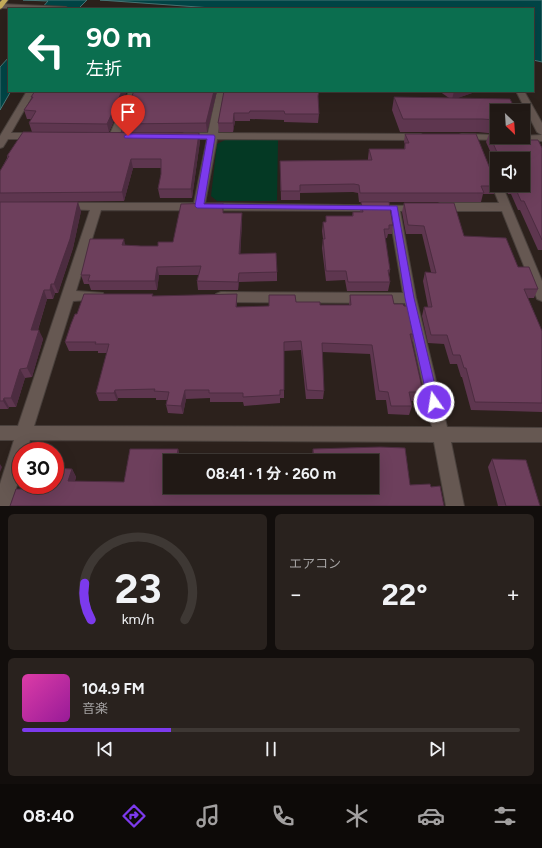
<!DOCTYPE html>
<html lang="ja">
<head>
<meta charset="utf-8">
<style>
	:root { --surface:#211915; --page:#29221e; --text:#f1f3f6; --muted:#a2a0a0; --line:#3e3834; --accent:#7c3aed }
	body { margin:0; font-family:Figtree,"Noto Sans JP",sans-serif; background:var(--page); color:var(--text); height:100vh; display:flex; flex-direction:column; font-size:15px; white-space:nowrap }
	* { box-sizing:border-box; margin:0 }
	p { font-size:13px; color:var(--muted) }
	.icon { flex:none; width:22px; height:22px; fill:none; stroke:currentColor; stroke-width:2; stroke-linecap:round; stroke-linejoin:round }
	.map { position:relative; height:506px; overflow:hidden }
	.drawer { display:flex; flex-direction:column; gap:8px; padding:8px; background:#120e0c; flex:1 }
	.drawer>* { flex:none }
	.hud { position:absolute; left:8px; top:8px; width:526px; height:84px; border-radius:0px; box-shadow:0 4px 16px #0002,0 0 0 1px var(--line); background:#0b6e4f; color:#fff; overflow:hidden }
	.needle { width:26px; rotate:155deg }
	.buttons { position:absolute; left:490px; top:104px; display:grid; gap:8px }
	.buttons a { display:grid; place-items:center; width:40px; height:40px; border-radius:0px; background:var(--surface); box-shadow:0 4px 16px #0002,0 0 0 1px var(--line); font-size:20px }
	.speed { position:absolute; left:12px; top:442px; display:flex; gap:8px; font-size:20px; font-weight:700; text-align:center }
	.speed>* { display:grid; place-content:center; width:52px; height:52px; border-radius:50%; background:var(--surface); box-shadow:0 4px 16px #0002,0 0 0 1px var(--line); line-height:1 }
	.speed .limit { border:6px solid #d22; background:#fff; color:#111 }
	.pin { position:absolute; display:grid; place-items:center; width:34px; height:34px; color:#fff; margin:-41px -17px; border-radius:50% 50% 50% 0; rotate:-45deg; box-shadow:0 0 4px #0007 }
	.pin .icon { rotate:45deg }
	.me { position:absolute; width:44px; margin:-22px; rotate:347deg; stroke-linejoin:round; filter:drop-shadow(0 0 3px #0008) }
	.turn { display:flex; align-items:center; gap:14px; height:84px; padding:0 12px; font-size:18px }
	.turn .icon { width:52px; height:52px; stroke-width:2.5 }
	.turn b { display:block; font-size:28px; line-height:34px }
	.big { font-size:30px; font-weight:700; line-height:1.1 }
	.drawer .tile { flex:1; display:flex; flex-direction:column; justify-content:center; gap:6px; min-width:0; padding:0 14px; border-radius:6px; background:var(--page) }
	.drawer .dial { align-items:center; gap:0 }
	.dial svg { height:104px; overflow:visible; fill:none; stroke:var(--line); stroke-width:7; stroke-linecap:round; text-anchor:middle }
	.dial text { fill:var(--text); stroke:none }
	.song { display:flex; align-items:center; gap:12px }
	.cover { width:48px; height:48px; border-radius:6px; background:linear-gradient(135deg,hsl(320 70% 55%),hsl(300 70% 35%)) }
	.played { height:4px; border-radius:2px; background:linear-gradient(90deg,var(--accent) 30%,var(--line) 30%) }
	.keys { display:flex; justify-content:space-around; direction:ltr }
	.heat { display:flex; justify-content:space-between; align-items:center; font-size:22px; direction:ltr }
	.drawer .tiles { flex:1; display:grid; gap:8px; grid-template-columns:1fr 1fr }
	.tile:last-child { grid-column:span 2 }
	.trip { position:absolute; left:163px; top:454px; width:216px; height:40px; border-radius:0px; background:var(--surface); box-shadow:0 4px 16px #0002,0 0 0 1px var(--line); font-weight:700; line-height:40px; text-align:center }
	.menu { display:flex; height:64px; justify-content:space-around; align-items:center; background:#0d0a08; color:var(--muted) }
	.menu .icon { width:28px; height:28px }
	.menu .selected { color:var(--accent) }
	.menu b { font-size:18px; color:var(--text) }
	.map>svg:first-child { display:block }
	.green { fill:#043924 }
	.water { fill:#004546; stroke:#487676 }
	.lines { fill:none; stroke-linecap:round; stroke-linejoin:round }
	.street-casing { stroke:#49403c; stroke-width:2 }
	.secondary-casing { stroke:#49403c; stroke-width:2 }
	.highway-casing { stroke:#49403c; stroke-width:2 }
	.street { fill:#665852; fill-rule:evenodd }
	.secondary { fill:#665852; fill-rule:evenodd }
	.highway { fill:#c4ab5a; fill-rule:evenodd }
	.wall { fill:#5e364f }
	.shaded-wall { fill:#4c2c40 }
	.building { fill:#6d3f5c; stroke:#4c2c40 }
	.route { fill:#7c3aed; stroke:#51269a }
</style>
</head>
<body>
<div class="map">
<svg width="542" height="506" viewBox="0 0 542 506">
	<rect width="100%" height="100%" fill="#2c211c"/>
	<!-- green -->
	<polygon class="green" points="225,140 278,140 277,201 217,201 211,196 217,144"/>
	<!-- water -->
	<g class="water">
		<polygon points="23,0 87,0 78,9 41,9 48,1"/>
		<polygon points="100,0 542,0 542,62 533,60 533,9 226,9"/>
		<polygon points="9,57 9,91 11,91 0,110 0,67"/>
	</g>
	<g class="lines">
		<!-- street casing -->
		<g class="street-casing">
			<g id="street">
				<polygon points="27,91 35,91 11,133 35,133 40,136 35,139 8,139 3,147 0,148 0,136"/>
				<polygon points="129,91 137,91 119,136 117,138 111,138 109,136"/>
				<path d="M217 91H225L218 133 421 134 426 137 421 140 217 139 205 203 422 206 424 208 422 210 400 211 416 298 447 427 542 428V442H451L464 506H446L434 442 30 440 27 451H21V471L11 506H0V484L14 440H0V426H18L90 210 64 209 60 208 59 206 60 204 64 203H194L207 139H184L179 136 184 133H208ZM101 210 389 211 403 293 221 292 216 294 215 297 216 300 221 302 405 303 432 427 34 426 73 301 103 299 104 296 103 293 76 291Z"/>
				<polygon points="462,134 497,135 497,137 542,135 542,141 459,139 457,137 459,135"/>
				<polygon points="491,168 496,171 497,185 502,185 542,281 542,301 537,299 536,296 502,211 440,211 436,209 434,207 436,205 440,203 499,203 486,171"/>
			</g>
		</g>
		<!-- secondary casing -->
		<g class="secondary-casing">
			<g id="secondary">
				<polygon points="0,4 66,7 69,9 0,8"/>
				<polygon points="516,91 524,91 542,123 542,135 537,132"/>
			</g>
		</g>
		<!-- highway casing -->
		<g class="highway-casing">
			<polygon id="highway" points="2,0 8,0 2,8 0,9 0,2"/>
		</g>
		<!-- street -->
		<use href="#street" class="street"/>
		<!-- secondary -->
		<use href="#secondary" class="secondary"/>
		<!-- highway -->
		<use href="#highway" class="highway"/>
	</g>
	<!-- wall -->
	<g class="wall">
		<polygon points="127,91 109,132 122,132 120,124 217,91 207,132 126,132 199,133 200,141 192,198 160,198 158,189 161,174 161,168 133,168 124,201 19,202 81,211 73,248 58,293 55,293 53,299 47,299 38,330 43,339 32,377 25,378 16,407 9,407 8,409 0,409 0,171 7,158 7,156 90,132 32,132 29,123 31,119 27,119 24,110 32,99 31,97"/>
		<polygon points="224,91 318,100 319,114 318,123 284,122 284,120 250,119 250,121 235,121 233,132 219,132 218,123"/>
		<polygon points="439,91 478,91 457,98 497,111 497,134 478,132 400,132 392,110 394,97 449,98"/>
		<polygon points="405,134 497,186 494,194 483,194 481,202 359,202 358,193 353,192 300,193 300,200 281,200 280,161 368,160 368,158 369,149 404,149 405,144 404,142"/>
		<polygon points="489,134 528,140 542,148 542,250 538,250 520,210 518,210 511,194 508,194 504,185 523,185 523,159 497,159 497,167 486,142"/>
		<polygon points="361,202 393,225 392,234 388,234 387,238 385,238 390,270 389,275 390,282 388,291 347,291 345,280 326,281 322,248 323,239 322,231 323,222 326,222 326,216 352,216 353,212 360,212"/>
		<polygon points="404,203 464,236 518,267 538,289 534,298 528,298 542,331 542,412 471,410 462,377 461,377 457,364 450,364 444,344 428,343 422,316 424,307 428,307 423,281 425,272 431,272 422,234 406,234 402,212"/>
		<polygon points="224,213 242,213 242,221 240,254 277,272 277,281 239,282 238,290 198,290 197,281 199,275 159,275 157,290 91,290 89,284 84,284 81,275 126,245 141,246 158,246 173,242"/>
		<polygon points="350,295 394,304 415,334 412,343 423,392 420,401 410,401 412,406 409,415 388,414 386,400 376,400 370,354 322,352 324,391 323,399 306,399 301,350 284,351 284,398 280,398 280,403 244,406 243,402 210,402 210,398 186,399 183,414 168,413 166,405 167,400 156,400 156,398 118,398 117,401 99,401 96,393 107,353 98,353 98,351 69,351 65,342 77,314 153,296 237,303 237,307 269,306 296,302 320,305 349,305"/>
		<polygon points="380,447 405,448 410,485 430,484 431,487 440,486 444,506 10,506 16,489 32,489 33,485 55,485 55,468 72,469 76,477 75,481 124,482 130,449 178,449 180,458 179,461 170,461 170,487 372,487 372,461 312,461 312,457 313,449"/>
		<polygon points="492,459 540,506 498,506 488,467"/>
	</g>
	<!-- shaded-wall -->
	<g class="shaded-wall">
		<polygon points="122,91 127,91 109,132 107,124"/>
		<polygon points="214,91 217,91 207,132 206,123"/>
		<polygon points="454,91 478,91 452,100"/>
		<polygon points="234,113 235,121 233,132 233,123"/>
		<polygon points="199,133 200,141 192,198 191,189"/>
		<polygon points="131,159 133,168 124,201 122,192"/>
		<polygon points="78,202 81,211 73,248 58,293 54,284"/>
		<polygon points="242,213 242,221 240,263 239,254"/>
		<polygon points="124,239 126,248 122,245"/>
		<polygon points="157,267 159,275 157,290 155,281"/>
		<polygon points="239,273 239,282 238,290 238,282"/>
		<polygon points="51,284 55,293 53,299 50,290"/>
		<polygon points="44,290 47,299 35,339 31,330"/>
		<polygon points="237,294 237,303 236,316 236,307"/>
		<polygon points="39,330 43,339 32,377 27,368"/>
		<polygon points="20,369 25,378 16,407 11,398"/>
		<polygon points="115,390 118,398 117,401 114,393"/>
		<polygon points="185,390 186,399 183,414 181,406"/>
		<polygon points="4,398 9,407 8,409 3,401"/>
		<polygon points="178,449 180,458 179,461 176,461"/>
		<polygon points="0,464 2,467 0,472"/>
		<polygon points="72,469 76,477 72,489 68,481"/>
	</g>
	<!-- building -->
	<g class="building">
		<polygon points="35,91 122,91 107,124 29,123 36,111 24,110 33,97 31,97"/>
		<polygon points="134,91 214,91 206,123 120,124"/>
		<polygon points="224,91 319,91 318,96 319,114 285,114 284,111 250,111 249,113 234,113 233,123 218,123"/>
		<polygon points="394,97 510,99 516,111 497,111 497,120 482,119 403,119"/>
		<polygon points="23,132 199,133 191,189 158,189 161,174 161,159 131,159 122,192 0,193 0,171 9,156 7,156"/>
		<polygon points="405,134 476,134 497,186 481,186 484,193 360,193 359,185 354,184 300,185 300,191 281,191 280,161 372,160 369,149 405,149 405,143 409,143"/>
		<polygon points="489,134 497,134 497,137 523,137 523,134 524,134 528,140 538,140 542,148 542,240 524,201 521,201 514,185 512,185 523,185 523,159 500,159"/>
		<polygon points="0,202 78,202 70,239 54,284 51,284 50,290 44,290 31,330 39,330 27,368 20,369 11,398 4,398 3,401 0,401"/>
		<polygon points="361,202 389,202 393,225 389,225 389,229 384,229 390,270 388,270 390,282 348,282 346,271 326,271 323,239 325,239 323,222 326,222 326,216 353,216 353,212 363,212"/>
		<polygon points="223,203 223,213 242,213 239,254 276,253 277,272 239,273 238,282 197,281 201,266 157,267 155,281 88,281 90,275 81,275 90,239 124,239 122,245 141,246 158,246 158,242 173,242 181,204"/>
		<polygon points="404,203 454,203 464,236 506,238 518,267 529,267 538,289 524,289 542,331 542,403 475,402 466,368 464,368 460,355 453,355 447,335 431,335 424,307 432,307 425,272 436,273 424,226 408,225"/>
		<polygon points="84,294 153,294 152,296 237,294 236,307 269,306 269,295 295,295 296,302 320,302 320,305 351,305 350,295 392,295 394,304 403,304 404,306 408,306 415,334 410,334 423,392 409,392 412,406 391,406 388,392 379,391 372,345 322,343 324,391 307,390 301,341 284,342 284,390 280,390 280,395 243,397 243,393 209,393 209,390 185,390 181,406 166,405 169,392 154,391 155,389 115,390 114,393 96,393 109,344 95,344 96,342 65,342 71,324 75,314 77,314"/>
		<polygon points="380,447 405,448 410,485 430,484 431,487 440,486 444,506 10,506 16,489 32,489 33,485 55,485 55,468 72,469 68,481 124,482 130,449 178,449 176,461 170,461 170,487 372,487 372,461 314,461 313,449"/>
		<polygon points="492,459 526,460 540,506 506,506"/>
	</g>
	<!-- route -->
	<polygon class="route" points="128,134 214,135 215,137 204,204 397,206 414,298 439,402 438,406 434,407 430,406 428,402 405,298 391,210 197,208 195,206 207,139 125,138 124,136"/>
</svg>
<div class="buttons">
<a><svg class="needle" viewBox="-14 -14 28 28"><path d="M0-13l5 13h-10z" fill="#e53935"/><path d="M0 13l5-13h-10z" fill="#a2a0a0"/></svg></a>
<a><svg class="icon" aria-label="sound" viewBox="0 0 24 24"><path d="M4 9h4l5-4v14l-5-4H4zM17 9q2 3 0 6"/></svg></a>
</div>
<div class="speed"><div class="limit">30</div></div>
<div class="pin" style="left:128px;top:136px;background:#d93025"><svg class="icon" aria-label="arrive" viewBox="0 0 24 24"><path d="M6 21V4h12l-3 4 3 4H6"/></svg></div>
<svg class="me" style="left:434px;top:402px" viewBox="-20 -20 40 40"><circle r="17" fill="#7c3aed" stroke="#fff" stroke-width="3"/><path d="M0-11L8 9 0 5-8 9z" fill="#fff"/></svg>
<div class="trip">08:41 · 1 分 · 260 m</div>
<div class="hud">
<div class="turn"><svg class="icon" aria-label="left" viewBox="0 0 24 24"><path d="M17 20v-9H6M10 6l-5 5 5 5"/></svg><div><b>90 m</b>左折</div></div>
</div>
</div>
<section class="drawer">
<div class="tiles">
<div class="tile dial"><svg viewBox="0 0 100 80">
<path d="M14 69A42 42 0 1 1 86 69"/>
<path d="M14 69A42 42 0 0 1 9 41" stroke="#7c3aed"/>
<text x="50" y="56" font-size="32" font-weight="700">23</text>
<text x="50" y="72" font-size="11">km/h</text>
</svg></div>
<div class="tile"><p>エアコン</p>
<div class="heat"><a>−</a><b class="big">22°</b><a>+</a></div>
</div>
<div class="tile">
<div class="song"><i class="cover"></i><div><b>104.9 FM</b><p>音楽</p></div></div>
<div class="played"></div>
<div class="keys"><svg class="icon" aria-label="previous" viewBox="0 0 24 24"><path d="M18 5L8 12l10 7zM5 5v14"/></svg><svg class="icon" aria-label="pause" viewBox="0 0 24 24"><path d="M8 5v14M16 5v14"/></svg><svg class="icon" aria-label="next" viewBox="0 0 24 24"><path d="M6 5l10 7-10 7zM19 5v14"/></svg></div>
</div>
</div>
</section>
<nav class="menu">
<b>08:40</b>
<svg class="icon selected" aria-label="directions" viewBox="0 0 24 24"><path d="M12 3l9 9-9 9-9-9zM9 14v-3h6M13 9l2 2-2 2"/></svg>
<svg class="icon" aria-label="music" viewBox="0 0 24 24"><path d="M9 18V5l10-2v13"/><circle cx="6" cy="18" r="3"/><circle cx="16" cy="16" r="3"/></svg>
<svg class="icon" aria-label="phone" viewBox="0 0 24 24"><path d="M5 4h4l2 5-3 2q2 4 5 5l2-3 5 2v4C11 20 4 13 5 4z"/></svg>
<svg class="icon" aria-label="climate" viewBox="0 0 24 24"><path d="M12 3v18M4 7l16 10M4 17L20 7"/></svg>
<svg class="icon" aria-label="car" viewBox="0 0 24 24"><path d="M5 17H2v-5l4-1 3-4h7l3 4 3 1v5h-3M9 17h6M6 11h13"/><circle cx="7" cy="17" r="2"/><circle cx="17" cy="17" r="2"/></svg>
<svg class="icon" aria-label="filters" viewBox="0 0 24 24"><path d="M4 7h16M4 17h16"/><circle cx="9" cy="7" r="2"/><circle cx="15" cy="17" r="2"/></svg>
</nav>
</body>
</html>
